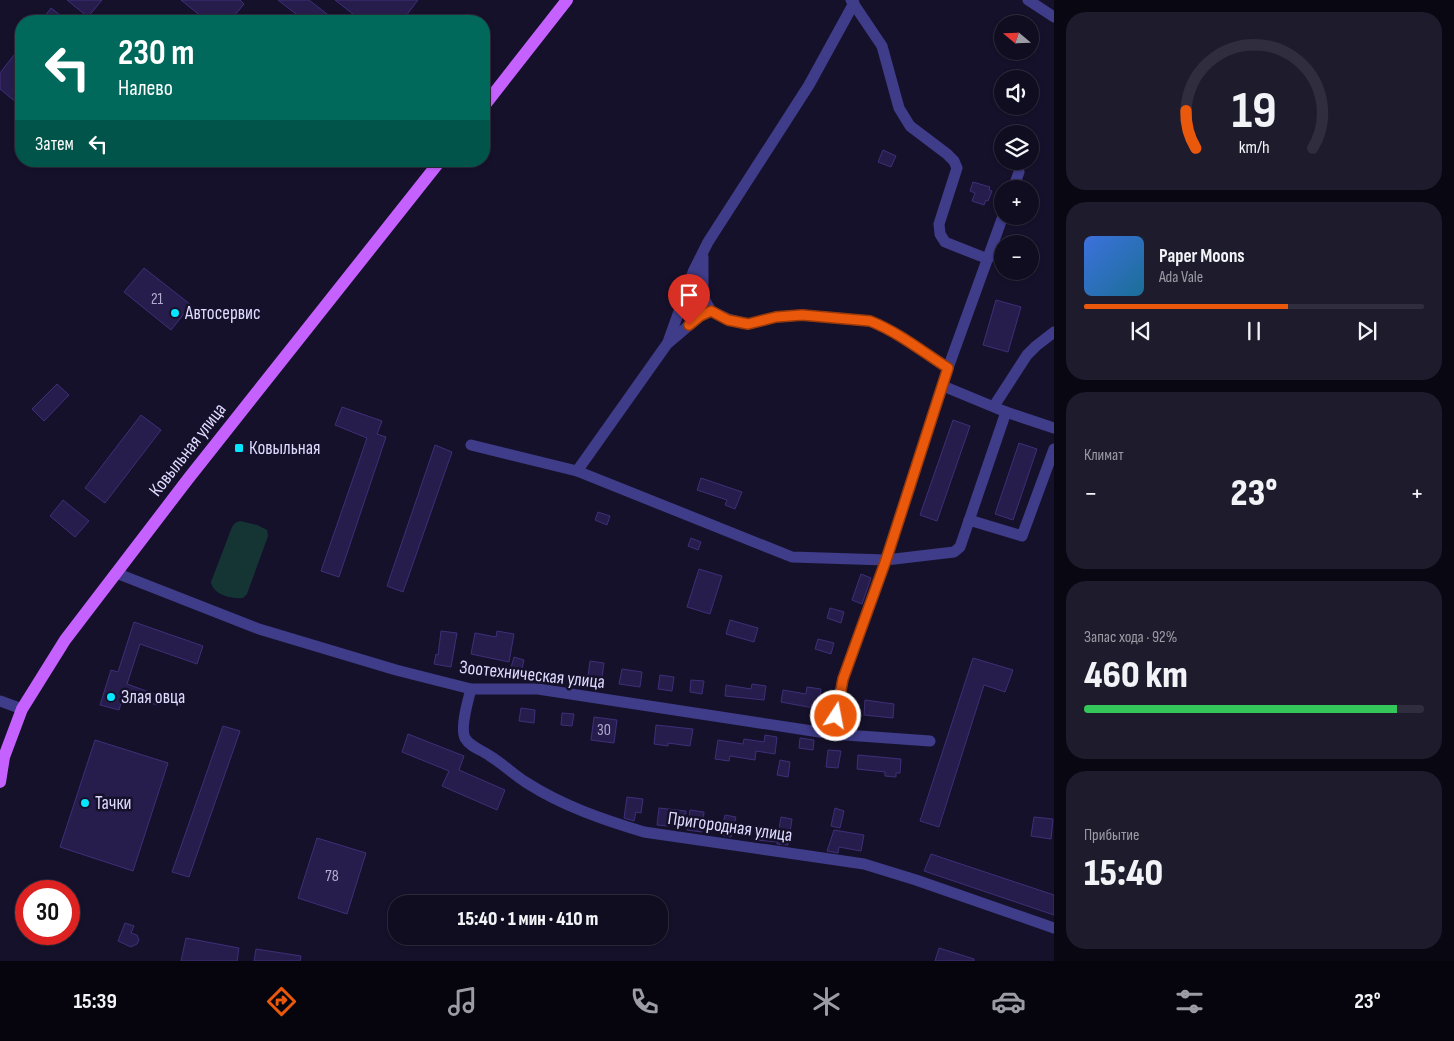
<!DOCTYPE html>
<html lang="ru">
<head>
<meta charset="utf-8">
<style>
	:root { --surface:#100d20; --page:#1e1b2d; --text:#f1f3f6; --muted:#9c9ca5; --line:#302d3e; --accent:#ea580c }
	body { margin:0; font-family:"Sofia Sans Condensed",sans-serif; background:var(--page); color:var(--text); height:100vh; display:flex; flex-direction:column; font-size:19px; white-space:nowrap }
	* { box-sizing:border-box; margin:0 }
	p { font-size:16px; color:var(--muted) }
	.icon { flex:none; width:28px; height:28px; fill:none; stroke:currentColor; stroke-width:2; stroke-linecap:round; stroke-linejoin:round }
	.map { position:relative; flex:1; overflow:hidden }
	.details { display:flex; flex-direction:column; gap:12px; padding:12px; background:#090712; width:400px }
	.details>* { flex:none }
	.hud { position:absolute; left:15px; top:15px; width:475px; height:152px; border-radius:20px; box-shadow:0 1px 4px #0004,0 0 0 1px var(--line); background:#00695c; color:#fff; overflow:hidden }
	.needle { width:32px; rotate:289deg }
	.fabs { position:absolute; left:994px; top:15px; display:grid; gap:10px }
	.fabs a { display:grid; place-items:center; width:45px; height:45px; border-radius:50%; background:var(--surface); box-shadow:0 1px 4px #0004,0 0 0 1px var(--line); font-size:25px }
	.speed { position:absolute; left:15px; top:880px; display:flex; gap:10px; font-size:25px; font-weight:700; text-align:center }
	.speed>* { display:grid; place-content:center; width:65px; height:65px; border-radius:50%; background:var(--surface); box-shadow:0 1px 4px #0004,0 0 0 1px var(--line); line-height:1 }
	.speed .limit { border:8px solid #d22; background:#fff; color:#111 }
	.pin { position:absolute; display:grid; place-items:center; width:42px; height:42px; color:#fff; margin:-51px -21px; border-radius:50% 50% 50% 0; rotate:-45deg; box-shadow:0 0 5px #0007 }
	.pin .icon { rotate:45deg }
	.me { position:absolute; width:55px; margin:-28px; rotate:11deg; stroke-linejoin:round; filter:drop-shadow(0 0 4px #0008) }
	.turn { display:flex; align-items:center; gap:18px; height:105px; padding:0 20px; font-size:22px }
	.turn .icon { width:65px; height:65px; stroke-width:2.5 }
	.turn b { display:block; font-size:35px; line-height:42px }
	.then { display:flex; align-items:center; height:48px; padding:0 20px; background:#0003; gap:10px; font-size:19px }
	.big { font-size:38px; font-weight:800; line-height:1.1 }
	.details .widget { flex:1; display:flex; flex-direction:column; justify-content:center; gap:8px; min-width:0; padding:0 18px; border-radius:20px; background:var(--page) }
	.details .dial { align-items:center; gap:0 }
	.dial svg { height:130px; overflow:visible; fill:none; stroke:var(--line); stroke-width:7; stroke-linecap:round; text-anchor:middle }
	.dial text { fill:var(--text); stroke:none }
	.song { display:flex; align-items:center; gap:15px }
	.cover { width:60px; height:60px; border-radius:8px; background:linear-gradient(135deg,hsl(220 70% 55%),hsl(200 70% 35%)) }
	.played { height:5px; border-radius:2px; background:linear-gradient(90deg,var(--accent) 60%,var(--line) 60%) }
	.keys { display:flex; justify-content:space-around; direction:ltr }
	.heat { display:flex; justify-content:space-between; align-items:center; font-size:28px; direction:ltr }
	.charge { height:8px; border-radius:4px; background:linear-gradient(90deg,#34c759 92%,var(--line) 0) }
	.trip { position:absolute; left:388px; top:895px; width:280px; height:50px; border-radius:20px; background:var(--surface); box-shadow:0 1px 4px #0004,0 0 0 1px var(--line); font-weight:800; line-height:50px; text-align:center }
	.tabs { display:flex; height:80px; justify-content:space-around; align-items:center; background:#06050d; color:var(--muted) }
	.tabs .icon { width:35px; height:35px }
	.tabs .active { color:var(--accent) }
	.tabs b { font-size:22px; color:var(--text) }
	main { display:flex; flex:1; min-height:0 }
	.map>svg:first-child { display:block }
	.green { fill:#143534 }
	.building { fill:#271d4c; stroke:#3e2f78 }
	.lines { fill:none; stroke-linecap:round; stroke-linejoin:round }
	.minor { stroke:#3f3c8a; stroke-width:11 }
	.major { stroke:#c562ff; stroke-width:12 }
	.route-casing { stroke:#983908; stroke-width:12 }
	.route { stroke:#ea580c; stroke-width:9 }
	.poi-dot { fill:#07e6ff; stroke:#16112b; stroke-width:2 }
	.labels { text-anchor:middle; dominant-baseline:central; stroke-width:5; stroke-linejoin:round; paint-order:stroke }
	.number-label { font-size:16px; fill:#b1acd2 }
	.poi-label { font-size:19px; fill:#dfdbff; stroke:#16112b; text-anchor:start }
	.street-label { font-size:19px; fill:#dfdbff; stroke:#16112b }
</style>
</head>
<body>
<main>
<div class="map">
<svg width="1054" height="961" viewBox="0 0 1054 961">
	<rect width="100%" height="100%" fill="#16112b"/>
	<!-- green -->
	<path class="green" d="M240 521 257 525 267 530 268 536 247 594 243 598C232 599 213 595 211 582L232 527 235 523Z"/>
	<!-- building -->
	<g class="building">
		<polygon points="67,0 102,0 88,17"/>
		<polygon points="181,0 240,0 244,4 230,21 207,21"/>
		<polygon points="278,0 309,0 336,21 305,21"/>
		<polygon points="335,0 418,0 402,21 362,21"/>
		<polygon points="51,8 68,21 41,21"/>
		<polygon points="21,46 21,98 17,103 0,89 0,73"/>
		<polygon points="883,150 896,156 891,167 878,162"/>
		<polygon points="973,182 990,187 989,190 992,191 988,201 986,200 984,205 972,201 975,193 970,191"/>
		<polygon points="144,268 191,305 171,330 124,292"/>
		<polygon points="996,300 1021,307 1008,352 983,345"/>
		<polygon points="57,384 69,395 44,421 32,409"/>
		<polygon points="342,407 382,421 377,434 386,437 339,577 321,571 367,438 335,425"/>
		<polygon points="141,415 161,430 105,503 85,488"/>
		<polygon points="953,420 970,426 937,521 920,515"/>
		<polygon points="1019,443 1037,449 1013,520 995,514"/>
		<polygon points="435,445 452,452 403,592 387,586"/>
		<polygon points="701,478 742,492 735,509 725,505 727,500 697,490"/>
		<polygon points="63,500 89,521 75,537 50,516"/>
		<polygon points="598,512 610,516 607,525 595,520"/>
		<polygon points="691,538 701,542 698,550 688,546"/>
		<polygon points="699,569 722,576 710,614 687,607"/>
		<polygon points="861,574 871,578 862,604 852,600"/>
		<polygon points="830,608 844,612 841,623 827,618"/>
		<polygon points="730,620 758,628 754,642 726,634"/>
		<polygon points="134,622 203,646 197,664 140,644 127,684 160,696 157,705 124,694 119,710 100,705 111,670 118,672"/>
		<polygon points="441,631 457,633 451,667 434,664 436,654 438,655"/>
		<polygon points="497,631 514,634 509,662 471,654 475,633 496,637"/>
		<polygon points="818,639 834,643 831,654 815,649"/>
		<polygon points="514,657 524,660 520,677 509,675"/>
		<polygon points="973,658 1013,670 1005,692 984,685 939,827 920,821"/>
		<polygon points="590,661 604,663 602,678 588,676"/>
		<polygon points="622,669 642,672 640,687 619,684"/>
		<polygon points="660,675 674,677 672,691 658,689"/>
		<polygon points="691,680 704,681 702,694 690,692"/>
		<polygon points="752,684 766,686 764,700 725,696 726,685 751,689"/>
		<polygon points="807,687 821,689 819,709 781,702 783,690 806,694"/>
		<polygon points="865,700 894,704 893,718 864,715"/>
		<polygon points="521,708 535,710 534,723 519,721"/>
		<polygon points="562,713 574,714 572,726 561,725"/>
		<polygon points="594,717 617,720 614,743 591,740"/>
		<polygon points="656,725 693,729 690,746 668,743 668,746 654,744"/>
		<polygon points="223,726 240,731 189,877 172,872"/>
		<polygon points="408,734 464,756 459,770 505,790 497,810 442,786 449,771 402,752"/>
		<polygon points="765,735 777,737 775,754 756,751 755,760 730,756 729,761 715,759 718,740 743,744 744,739 764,742"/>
		<polygon points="800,738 814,740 813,750 799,748"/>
		<polygon points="95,740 168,763 133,871 60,847"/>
		<polygon points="828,750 841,751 838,768 826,767"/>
		<polygon points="858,755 901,759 900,773 896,773 896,777 885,776 885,772 857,769"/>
		<polygon points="780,760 790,762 788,777 777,775"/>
		<polygon points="627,797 643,799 641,813 636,812 634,821 624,818"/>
		<polygon points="659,808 686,811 686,814 668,817 667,826 657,825"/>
		<polygon points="835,808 844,811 840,828 831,826"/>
		<polygon points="690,810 704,812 702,832 687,830"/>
		<polygon points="725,815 736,817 731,837 720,835"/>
		<polygon points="781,817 792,819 788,845 777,844 777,842 756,840 758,826 779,829"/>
		<polygon points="1034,817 1053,819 1051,839 1031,836"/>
		<polygon points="834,830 864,835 861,851 839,847 838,853 827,851"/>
		<polygon points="317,838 366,853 347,914 298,898"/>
		<polygon points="931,854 1054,895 1054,915 924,871"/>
		<polygon points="125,923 134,926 131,933 137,935 139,940 137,944 131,947 118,941"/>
		<polygon points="186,938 239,948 237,961 181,961"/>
		<polygon points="939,948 974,959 974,961 935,961"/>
		<polygon points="256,949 301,956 300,961 254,961"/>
	</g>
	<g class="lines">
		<!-- minor -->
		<g class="minor">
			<polyline points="851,0 882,46 899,108 910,126 947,154 954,161 957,168 939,224 940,234 945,242 988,259"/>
			<polyline points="1028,0 1054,17"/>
			<polyline points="1013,189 1019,172"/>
			<polyline points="703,257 703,297 711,311"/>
			<polyline points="668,342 693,272 708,242 809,85 854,3"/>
			<polyline points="943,386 1006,412 1054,428"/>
			<polyline points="994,406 1027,355 1036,346 1054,332"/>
			<polyline points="471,445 577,471 792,557 886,560 954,552 960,547 1006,412"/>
			<path d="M577 471 667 344 700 316 711 311 728 319 749 324 776 317 802 315 870 321C898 332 923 352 948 368"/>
			<polyline points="969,520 1022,536 1054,449"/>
			<polyline points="116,573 259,629 396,670 471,689 538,689 832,734 930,741"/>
			<path d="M471 689C468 700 460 728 465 738 470 747 482 750 490 756 503 764 514 775 527 783 563 806 604 820 644 832L864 864 916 880 1054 928"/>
			<polyline points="0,701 22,709"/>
			<polyline points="832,734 843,679 886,560 948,368 1003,216"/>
		</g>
		<!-- major -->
		<g class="major">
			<polyline points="484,106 567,0"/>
			<polyline points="0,782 4,757 22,709 65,640 188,479 440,161"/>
		</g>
	</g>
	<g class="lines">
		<!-- route casing -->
		<g class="route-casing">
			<path id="route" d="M689 325 700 316 711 311 728 320 748 324 776 317 802 315 870 321C898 332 923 352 948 368L886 560 843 679 836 716"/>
		</g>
		<!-- route -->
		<use href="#route" class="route"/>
	</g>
	<!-- markers -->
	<g class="poi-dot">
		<circle cx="175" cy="313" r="5"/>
		<rect x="234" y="443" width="10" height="10" rx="2.5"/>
		<circle cx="111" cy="697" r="5"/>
		<circle cx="85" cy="803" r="5"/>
	</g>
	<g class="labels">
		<!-- number labels -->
		<g class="number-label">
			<text x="157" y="299">21</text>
			<text x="604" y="730">30</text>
			<text x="332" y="876">78</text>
		</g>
		<!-- poi labels -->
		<g class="poi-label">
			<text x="185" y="313">Автосервис</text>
			<text x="249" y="448">Ковыльная</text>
			<text x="121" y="697">Злая овца</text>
			<text x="95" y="803">Тачки</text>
		</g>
		<!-- street labels -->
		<g class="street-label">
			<text transform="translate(188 450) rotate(-52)">Ковыльная улица</text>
			<text transform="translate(532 675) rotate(6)">Зоотехническая улица</text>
			<text transform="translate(730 827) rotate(8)">Пригородная улица</text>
		</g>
	</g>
</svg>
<div class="fabs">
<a><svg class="needle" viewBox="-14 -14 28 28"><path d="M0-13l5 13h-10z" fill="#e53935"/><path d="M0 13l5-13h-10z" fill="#9c9ca5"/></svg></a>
<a><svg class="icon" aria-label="sound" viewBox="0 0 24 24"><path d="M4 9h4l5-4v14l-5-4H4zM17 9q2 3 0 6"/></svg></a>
<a><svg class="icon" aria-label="layers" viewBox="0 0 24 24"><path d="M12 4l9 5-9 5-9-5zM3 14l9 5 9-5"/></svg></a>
<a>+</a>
<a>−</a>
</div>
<div class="speed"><div class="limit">30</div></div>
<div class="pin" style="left:689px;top:325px;background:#d93025"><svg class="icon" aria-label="arrive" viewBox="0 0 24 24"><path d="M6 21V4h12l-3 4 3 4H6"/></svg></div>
<svg class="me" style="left:836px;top:716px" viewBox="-20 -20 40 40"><circle r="17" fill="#ea580c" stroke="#fff" stroke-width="3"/><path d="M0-11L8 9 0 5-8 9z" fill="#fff"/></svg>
<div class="trip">15:40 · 1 мин · 410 m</div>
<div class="hud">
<div class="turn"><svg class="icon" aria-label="left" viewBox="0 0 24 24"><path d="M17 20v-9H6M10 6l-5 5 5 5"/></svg><div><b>230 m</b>Налево</div></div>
<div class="then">Затем<svg class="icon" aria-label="left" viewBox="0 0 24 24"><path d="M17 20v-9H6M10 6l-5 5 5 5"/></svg></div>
</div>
</div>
<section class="details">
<div class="widget dial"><svg viewBox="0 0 100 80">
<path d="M14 69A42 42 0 1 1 86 69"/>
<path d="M14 69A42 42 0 0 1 8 46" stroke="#ea580c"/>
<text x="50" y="56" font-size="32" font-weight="700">19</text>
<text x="50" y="72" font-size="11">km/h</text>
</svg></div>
<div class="widget">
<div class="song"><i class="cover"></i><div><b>Paper Moons</b><p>Ada Vale</p></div></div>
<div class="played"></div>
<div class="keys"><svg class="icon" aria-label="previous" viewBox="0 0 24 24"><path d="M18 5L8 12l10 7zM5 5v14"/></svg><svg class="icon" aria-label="pause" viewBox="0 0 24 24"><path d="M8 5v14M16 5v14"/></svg><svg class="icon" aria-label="next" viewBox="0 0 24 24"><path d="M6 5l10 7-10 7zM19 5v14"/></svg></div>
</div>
<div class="widget"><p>Климат</p>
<div class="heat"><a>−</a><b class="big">23°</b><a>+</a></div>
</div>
<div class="widget"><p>Запас хода · 92%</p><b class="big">460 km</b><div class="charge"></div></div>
<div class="widget"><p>Прибытие</p><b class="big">15:40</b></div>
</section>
</main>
<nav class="tabs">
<b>15:39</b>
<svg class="icon active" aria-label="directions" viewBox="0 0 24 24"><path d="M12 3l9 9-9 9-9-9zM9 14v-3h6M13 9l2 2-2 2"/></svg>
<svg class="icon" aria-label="music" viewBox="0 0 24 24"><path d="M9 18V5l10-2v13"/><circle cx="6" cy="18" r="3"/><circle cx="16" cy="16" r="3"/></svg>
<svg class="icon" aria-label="phone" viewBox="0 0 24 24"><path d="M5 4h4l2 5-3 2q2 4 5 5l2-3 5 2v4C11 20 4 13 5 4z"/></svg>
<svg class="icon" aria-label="climate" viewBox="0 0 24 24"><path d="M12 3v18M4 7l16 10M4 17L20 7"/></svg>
<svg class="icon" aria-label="car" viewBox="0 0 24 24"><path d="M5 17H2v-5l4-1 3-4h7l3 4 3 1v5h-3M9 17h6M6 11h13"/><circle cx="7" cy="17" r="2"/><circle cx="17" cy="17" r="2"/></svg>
<svg class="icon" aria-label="filters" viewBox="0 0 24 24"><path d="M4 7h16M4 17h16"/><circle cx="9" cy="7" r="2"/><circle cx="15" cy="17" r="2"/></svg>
<b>23°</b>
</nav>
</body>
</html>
